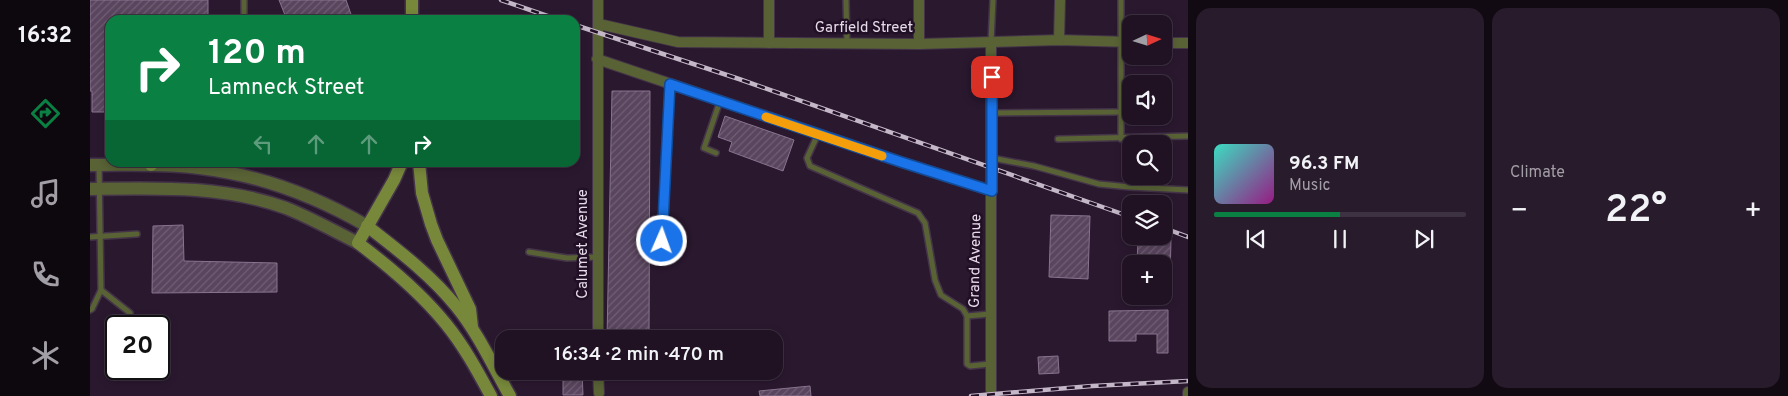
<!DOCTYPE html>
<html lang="en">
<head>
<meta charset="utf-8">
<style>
	:root { --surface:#201223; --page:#281b2b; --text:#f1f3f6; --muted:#a29ea6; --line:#3d3241; --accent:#0b8043 }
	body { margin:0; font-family:Overpass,sans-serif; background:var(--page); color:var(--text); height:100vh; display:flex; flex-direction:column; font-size:19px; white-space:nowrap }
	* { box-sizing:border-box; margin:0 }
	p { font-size:16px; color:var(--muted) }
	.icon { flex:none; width:28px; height:28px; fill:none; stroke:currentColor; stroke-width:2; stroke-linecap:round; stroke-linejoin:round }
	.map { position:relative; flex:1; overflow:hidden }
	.panel { display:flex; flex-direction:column; gap:8px; padding:8px; background:#120a13; width:600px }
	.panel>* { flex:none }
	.top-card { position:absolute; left:15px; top:15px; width:475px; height:152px; border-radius:15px; box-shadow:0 2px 8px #0003,0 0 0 1px var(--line); background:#0b8043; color:#fff; overflow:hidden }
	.needle { width:32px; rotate:86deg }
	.buttons { position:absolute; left:1032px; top:15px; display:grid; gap:10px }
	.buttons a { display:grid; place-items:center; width:50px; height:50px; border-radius:10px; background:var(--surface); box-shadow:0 2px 8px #0003,0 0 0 1px var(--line); font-size:25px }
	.speed { position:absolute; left:15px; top:315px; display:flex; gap:10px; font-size:25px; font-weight:700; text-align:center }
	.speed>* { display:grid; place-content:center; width:65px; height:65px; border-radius:50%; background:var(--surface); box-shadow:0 2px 8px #0003,0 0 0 1px var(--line); line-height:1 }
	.speed .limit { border:2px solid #111; border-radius:8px; background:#fff; color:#111 }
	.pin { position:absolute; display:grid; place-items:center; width:42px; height:42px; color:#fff; margin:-21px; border-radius:10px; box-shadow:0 2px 8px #0006 }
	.me { position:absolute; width:55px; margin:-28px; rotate:2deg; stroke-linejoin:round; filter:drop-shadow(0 0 4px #0008) }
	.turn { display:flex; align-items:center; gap:18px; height:105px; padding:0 20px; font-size:22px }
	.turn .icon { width:65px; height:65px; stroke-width:2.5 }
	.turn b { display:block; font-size:35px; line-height:42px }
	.lanes { display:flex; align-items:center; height:48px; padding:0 20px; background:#0003; justify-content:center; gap:25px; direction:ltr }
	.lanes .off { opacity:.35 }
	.big { font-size:38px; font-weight:600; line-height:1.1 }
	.panel .tile { flex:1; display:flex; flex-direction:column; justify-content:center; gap:8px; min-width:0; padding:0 18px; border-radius:15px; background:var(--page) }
	.song { display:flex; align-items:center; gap:15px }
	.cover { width:60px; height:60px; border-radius:8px; background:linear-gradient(135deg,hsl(170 70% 55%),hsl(310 70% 35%)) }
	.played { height:5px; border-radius:2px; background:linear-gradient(90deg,var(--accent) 50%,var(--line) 50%) }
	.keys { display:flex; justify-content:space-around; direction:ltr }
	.heat { display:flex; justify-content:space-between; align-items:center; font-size:28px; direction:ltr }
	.panel .tiles { flex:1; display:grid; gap:8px; grid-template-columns:repeat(2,1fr) }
	.trip { position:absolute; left:405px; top:330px; width:288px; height:50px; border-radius:15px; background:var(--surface); box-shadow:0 2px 8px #0003,0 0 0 1px var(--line); font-weight:600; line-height:50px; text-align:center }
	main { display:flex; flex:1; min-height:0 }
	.tab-bar { display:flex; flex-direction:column; width:90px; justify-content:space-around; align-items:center; background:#0d070e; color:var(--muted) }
	.tab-bar .icon { width:35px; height:35px }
	.tab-bar .on { color:var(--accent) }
	.tab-bar b { font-size:22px; color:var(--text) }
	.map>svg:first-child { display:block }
	.building { fill:url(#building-hatch); stroke:#89748f }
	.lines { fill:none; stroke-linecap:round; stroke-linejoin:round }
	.service-casing { stroke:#443349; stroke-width:8 }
	.minor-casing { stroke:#443349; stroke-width:12 }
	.tertiary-casing { stroke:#443349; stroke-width:15 }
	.secondary-casing { stroke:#443349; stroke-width:15 }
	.service { stroke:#586235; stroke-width:5 }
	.minor { stroke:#586235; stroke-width:10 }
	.tertiary { stroke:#586235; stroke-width:12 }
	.secondary { stroke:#77883b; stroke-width:12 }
	.rail-casing { stroke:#c4b7c8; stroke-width:4.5 }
	.rail { stroke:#200f25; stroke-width:2.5; stroke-dasharray:8; stroke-linecap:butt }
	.route-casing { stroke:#114b97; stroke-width:12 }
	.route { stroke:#1a73e8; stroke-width:9 }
	.slow { stroke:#f59e0b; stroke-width:9 }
	.labels { text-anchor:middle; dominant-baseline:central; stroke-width:5; stroke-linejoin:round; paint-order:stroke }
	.street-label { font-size:15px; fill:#e7dbea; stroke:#200f25 }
</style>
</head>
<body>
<main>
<nav class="tab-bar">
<b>16:32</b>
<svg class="icon on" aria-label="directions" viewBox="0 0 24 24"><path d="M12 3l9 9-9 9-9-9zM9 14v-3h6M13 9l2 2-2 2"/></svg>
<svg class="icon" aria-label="music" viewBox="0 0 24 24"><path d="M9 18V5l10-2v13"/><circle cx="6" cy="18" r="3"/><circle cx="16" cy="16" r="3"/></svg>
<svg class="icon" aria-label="phone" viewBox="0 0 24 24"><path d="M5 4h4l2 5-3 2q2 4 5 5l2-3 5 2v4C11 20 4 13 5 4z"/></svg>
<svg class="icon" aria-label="climate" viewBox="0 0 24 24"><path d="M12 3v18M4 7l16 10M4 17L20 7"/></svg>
</nav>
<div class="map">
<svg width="1098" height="396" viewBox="0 0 1098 396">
	<defs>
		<pattern id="building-hatch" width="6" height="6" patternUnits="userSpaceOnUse" patternTransform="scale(1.25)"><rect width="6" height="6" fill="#59455e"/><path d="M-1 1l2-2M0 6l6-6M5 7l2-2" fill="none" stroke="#715f75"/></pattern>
	</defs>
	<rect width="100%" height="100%" fill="#2a182f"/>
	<!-- building -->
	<g class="building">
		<polygon points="0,0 118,0 118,20 20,20 20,112 2,112 2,91 0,91"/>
		<polygon points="189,0 256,0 263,20 197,20"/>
		<polygon points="522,91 560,91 559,339 517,339"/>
		<polygon points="635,116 704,140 693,171 639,151 642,142 628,137"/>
		<polygon points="961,215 1000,216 998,279 959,277"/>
		<polygon points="93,225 94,261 187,263 187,292 62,293 63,226"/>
		<polygon points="1048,239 1081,240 1080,278 1074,278 1074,264 1047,264"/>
		<polygon points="1078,310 1078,353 1067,353 1067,334 1046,334 1046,341 1019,341 1019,311"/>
		<rect x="472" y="331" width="20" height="8"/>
		<polygon points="968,356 969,373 949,374 948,357"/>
		<polygon points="473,371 492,371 493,395 473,395"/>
		<polygon points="720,386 721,396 670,396 669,391"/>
	</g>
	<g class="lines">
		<!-- service casing -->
		<g class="service-casing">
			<g id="service">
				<polyline points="154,0 154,20"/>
				<polyline points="756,0 757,43"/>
				<polyline points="901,42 903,0"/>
				<polyline points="902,113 1031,112"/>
				<polyline points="728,134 717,158 720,166 828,213 835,223 845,280 851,295 873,309 877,316 877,364 880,366 900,364"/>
				<polyline points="968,139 1098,136"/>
				<polyline points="1031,139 1031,0"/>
				<polyline points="626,153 614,148 630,101"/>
				<polyline points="902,158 944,166 1009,184 1040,187 1098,190"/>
				<polyline points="9,165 11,290 40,313"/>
				<polyline points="0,237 47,234"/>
				<polyline points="572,241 580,84"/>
				<polyline points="439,252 477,258 508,257"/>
				<polyline points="0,310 2,309 11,290"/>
				<polyline points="877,316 900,314"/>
			</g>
		</g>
		<!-- minor casing -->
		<g class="minor-casing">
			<g id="minor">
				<polyline points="508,0 508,339"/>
				<polyline points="829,0 829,44"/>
				<polyline points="509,24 588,42 829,44 969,40 1041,42"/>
				<polyline points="969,40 970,0"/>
				<polyline points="679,43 679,0"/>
				<polyline points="1074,43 1098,43"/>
				<polyline points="507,59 811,162 902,191"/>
				<polyline points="508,371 509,393"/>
				<polyline points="901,390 901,42"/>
				<polyline points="1098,396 1098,392"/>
			</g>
		</g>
		<!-- tertiary casing -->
		<g class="tertiary-casing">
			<g id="tertiary">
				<path d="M0 165C36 165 74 163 110 168 170 175 225 196 277 226"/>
				<path d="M0 189C66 188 133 185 196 208 221 218 244 231 268 243"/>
			</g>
		</g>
		<!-- secondary casing -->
		<g class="secondary-casing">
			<g id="secondary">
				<polyline points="322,20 322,0"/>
				<path d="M312 162 304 180 268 243C300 267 331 293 356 324 374 346 388 372 401 396"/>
				<polyline points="329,162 332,193 341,224 347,240 380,309 382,327"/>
				<polyline points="61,165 64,162"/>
				<path d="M277 226C309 251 341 275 366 306 388 333 403 366 420 396"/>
			</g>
		</g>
		<!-- service -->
		<use href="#service" class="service"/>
		<!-- minor -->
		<use href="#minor" class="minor"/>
		<!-- tertiary -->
		<use href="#tertiary" class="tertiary"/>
		<!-- secondary -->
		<use href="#secondary" class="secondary"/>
		<!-- rail casing -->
		<g class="rail-casing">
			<g id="rail">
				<polyline points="411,0 469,20"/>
				<polyline points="485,25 649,79 1041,217"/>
				<polyline points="1074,228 1098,237"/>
				<polyline points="881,396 1002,386 1098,381"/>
			</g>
		</g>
		<!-- rail -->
		<use href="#rail" class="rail"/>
	</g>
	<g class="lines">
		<!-- route casing -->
		<g class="route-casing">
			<polyline id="route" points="572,241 580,84 811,162 902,191 902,77"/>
		</g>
		<!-- route -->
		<use href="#route" class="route"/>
		<!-- slow -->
		<polyline class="slow" points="676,117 792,156"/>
	</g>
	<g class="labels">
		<!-- street labels -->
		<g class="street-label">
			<text x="774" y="28">Garfield Street</text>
			<text transform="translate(493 244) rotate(-90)">Calumet Avenue</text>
			<text transform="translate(886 261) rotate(-89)">Grand Avenue</text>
		</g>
	</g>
</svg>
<div class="buttons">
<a><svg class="needle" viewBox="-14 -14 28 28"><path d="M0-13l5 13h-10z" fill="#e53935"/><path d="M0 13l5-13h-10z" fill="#a29ea6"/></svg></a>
<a><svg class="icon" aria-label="sound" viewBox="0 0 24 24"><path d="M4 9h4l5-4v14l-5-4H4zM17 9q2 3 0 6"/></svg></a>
<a><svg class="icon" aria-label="search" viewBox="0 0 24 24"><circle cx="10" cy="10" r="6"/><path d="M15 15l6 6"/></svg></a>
<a><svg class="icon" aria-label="layers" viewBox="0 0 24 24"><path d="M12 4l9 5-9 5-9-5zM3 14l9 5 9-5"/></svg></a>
<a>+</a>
</div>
<div class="speed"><div class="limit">20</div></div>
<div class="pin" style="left:902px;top:77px;background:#d93025"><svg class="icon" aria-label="arrive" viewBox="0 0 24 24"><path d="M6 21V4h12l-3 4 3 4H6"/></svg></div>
<svg class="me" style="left:572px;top:241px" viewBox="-20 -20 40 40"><circle r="17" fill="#1a73e8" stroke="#fff" stroke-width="3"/><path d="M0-11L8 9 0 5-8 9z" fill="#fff"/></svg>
<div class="trip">16:34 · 2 min · 470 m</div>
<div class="top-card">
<div class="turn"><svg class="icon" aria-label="right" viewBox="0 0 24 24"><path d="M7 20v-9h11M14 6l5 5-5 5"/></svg><div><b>120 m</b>Lamneck Street</div></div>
<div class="lanes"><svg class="icon off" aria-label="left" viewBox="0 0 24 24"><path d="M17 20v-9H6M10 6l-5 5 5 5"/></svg><svg class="icon off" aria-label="ahead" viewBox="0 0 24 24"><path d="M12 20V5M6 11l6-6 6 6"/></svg><svg class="icon off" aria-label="ahead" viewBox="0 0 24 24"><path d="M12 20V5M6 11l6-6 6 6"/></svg><svg class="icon" aria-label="right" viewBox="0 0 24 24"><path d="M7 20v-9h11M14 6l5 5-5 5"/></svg></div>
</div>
</div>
<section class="panel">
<div class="tiles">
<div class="tile">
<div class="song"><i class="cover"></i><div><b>96.3 FM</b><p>Music</p></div></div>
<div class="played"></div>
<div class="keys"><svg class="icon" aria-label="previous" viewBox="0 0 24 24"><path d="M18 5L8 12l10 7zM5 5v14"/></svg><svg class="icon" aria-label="pause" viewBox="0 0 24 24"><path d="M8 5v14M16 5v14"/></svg><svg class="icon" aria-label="next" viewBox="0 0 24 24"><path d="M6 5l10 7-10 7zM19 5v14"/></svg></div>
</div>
<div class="tile"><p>Climate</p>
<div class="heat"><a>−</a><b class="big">22°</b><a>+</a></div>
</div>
</div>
</section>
</main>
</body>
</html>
